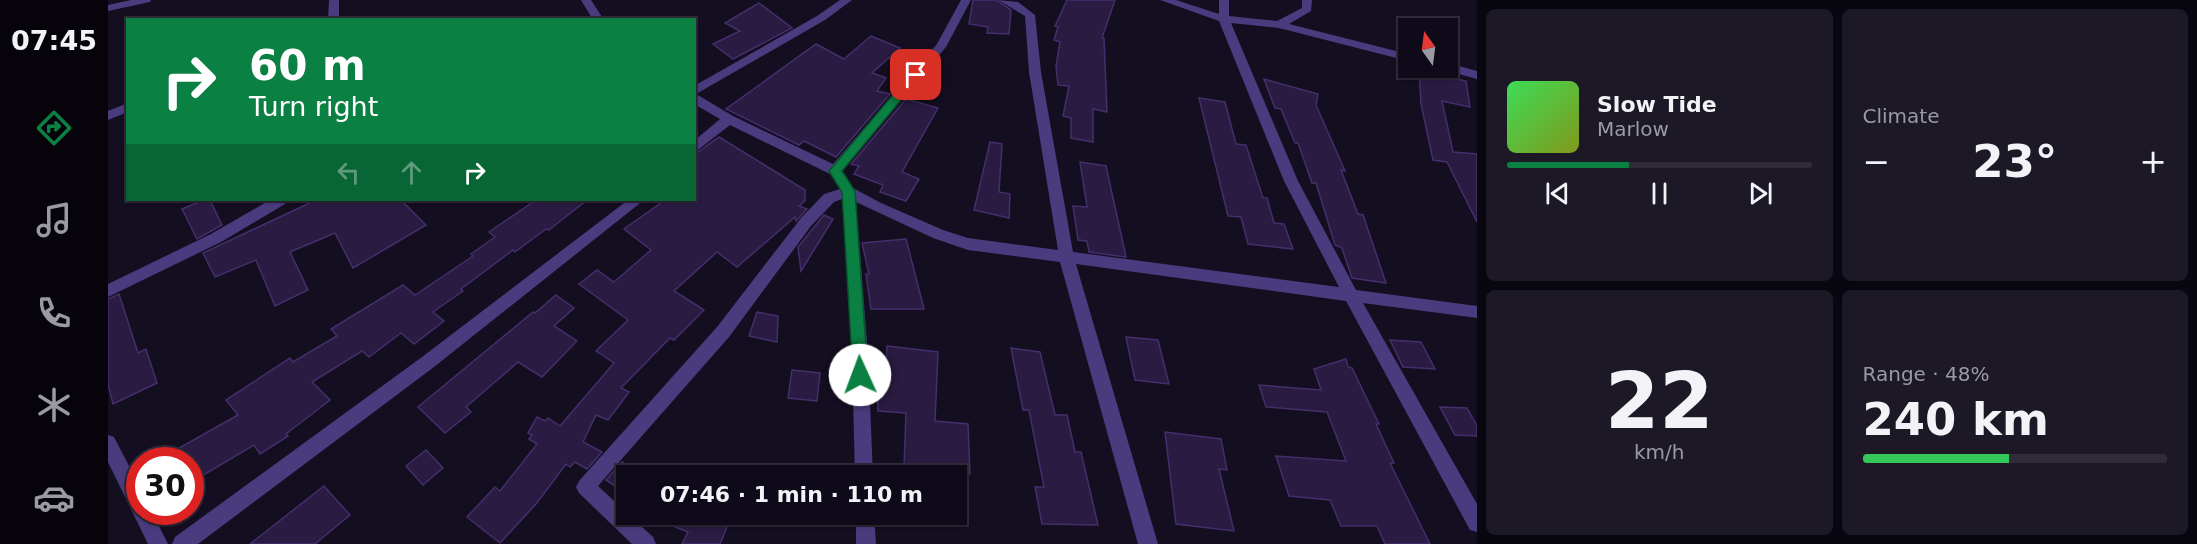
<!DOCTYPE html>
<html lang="en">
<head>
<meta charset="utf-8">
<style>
	:root { --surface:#0f0a19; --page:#1d1826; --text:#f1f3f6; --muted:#9b9aa2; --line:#2f2b38; --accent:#0b8043 }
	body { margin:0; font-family:"DejaVu Sans",sans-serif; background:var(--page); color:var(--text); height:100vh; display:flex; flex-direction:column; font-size:22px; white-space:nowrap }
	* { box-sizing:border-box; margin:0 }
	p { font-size:20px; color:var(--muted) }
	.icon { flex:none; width:33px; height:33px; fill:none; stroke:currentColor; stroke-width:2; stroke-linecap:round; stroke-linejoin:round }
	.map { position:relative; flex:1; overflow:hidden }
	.details { display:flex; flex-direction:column; gap:9px; padding:9px; background:#08060e; width:720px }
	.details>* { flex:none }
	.guide { position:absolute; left:18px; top:18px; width:570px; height:183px; border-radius:0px; box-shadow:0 2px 4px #0004,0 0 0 2px var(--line); background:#0b8043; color:#fff; overflow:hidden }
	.needle { width:39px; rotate:346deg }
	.fabs { position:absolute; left:1290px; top:18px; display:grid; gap:12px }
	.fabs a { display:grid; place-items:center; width:60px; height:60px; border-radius:0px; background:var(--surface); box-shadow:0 2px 4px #0004,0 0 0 2px var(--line); font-size:30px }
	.speed { position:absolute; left:18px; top:447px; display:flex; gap:12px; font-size:30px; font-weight:700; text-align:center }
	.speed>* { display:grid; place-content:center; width:78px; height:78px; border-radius:50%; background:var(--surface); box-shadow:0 2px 4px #0004,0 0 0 2px var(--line); line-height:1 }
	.speed .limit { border:9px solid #d22; background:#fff; color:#111 }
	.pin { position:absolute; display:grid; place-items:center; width:51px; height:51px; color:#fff; margin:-26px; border-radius:12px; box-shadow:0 3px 9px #0006 }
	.me { position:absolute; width:66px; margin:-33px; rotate:358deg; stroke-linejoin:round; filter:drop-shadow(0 0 4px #0008) }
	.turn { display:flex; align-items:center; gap:21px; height:126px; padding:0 24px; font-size:27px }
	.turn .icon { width:78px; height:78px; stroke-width:2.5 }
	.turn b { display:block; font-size:42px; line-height:51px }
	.lanes { display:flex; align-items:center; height:57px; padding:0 24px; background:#0003; justify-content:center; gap:30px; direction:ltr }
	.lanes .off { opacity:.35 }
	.big { font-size:45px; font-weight:700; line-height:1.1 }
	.details .widget { flex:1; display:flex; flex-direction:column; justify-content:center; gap:9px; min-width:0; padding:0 21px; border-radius:9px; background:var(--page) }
	.details .dial { align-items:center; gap:0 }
	.dial b { font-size:78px; line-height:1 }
	.song { display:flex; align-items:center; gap:18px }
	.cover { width:72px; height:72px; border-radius:9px; background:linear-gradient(135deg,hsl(130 70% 55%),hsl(70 70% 35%)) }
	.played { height:6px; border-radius:3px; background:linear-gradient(90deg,var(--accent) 40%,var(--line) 40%) }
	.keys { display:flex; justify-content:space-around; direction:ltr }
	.heat { display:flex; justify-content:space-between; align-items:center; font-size:33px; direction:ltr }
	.charge { height:9px; border-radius:4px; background:linear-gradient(90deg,#34c759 48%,var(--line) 0) }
	.details .tiles { flex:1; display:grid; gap:9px; grid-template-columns:repeat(2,1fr) }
	.trip { position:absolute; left:508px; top:465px; width:351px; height:60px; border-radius:0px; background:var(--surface); box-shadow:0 2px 4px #0004,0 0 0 2px var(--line); font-weight:700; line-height:60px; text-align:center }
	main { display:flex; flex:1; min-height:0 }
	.menu { display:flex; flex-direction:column; width:108px; justify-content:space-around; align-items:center; background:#06040a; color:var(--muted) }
	.menu .icon { width:42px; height:42px }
	.menu .selected { color:var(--accent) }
	.menu b { font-size:27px; color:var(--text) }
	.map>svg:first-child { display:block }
	.building { fill:#291b41; stroke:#452e6c; stroke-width:1.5 }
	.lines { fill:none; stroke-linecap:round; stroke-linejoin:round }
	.minor { fill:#493b7e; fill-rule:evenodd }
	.route { fill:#0b8043; stroke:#07532c; stroke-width:1.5 }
</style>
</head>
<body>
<main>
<nav class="menu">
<b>07:45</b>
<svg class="icon selected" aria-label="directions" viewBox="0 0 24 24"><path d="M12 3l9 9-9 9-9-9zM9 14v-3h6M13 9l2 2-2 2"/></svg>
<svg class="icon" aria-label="music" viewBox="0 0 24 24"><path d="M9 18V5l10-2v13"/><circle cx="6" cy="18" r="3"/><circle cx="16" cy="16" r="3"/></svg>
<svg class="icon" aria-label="phone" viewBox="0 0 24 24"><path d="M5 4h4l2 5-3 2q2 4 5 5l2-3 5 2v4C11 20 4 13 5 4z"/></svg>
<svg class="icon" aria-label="climate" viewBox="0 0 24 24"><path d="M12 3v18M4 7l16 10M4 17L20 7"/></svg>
<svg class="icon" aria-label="car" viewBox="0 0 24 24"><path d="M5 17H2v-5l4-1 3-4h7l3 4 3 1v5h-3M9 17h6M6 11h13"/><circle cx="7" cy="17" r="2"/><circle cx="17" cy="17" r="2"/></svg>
</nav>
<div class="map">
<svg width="1369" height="544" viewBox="0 0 1369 544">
	<rect width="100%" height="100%" fill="#140e21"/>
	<!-- building -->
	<g class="building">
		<polygon points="865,0 888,0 903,10 901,34 879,33 880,27 861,24"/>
		<polygon points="959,0 1007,0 994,38 996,38 999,112 985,109 985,142 963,138 963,118 955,116 961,86 950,85 948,66 952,42 946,40 950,27 947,26"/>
		<polygon points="651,3 684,28 625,59 605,44 632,31 617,23"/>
		<polygon points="763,36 792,48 764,73 778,78 769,91 782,94 728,157 696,141 691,145 618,109 708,44 736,59"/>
		<polygon points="1311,68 1327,68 1328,74 1358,81 1362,107 1334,101 1345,152 1369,154 1369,222 1339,162 1325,160 1313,104"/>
		<polygon points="1156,79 1210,94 1208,105 1237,171 1233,170 1250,214 1255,215 1278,283 1244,278 1234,248 1227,245 1208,183 1204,183 1190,143 1187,143 1173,109 1167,108"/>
		<polygon points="1091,98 1117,102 1128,144 1138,145 1155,198 1159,198 1166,223 1176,224 1185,249 1140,244 1133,217 1120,216"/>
		<polygon points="798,99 830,108 794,172 811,179 798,201 772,192 775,185 746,174 751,166 743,164"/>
		<polygon points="611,137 697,190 697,201 691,206 699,209 688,221 687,217 629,267 609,252 566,291 596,310 566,340 562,338 513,388 521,392 500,420 488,415 475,442 494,452 479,469 467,462 462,467 458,464 428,504 392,543 359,517 387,487 392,491 429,444 421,439 424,435 420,433 429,417 437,421 440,418 452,426 506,363 488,351 520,320 471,284 489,270 506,282 543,250 516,229 557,200 586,200 586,155"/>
		<polygon points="882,142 894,144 891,192 902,194 901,218 866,210"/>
		<polygon points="972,162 998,166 1018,257 981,252 979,241 970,240 965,206 979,207"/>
		<polygon points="96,200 102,200 114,225 89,239 74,209"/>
		<polygon points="208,200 293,200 318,225 245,268 227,233 182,252 200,290 167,306 148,260 107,277 95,253"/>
		<polygon points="428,200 479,200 441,230 438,229 407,252 405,250 353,289 355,291 325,312 336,321 306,344 293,333 261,357 254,351 204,382 222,400 178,434 180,436 152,454 146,445 82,483 82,460 50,460 130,415 118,400 182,358 185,362 229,336 223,329 295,285 307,295 365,256 363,254 387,237 381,232"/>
		<polygon points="716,215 725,219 693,271 690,247"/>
		<polygon points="798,239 816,309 763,309 758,274 761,274 754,243"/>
		<polygon points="11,294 30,353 38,349 49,383 5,404 0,384 0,299"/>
		<polygon points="448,295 466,308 446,326 469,341 434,377 410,362 358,407 363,412 337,433 310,407 425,312 427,313"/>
		<polygon points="649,312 670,316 669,342 641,336"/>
		<polygon points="1018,337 1050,340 1061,384 1027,380"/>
		<polygon points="1282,340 1313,342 1327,369 1295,367"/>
		<polygon points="779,346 830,352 827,421 860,424 862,474 796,467 798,413 770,411 769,383 777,383"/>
		<polygon points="903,348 932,352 947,415 959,415 967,452 973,452 990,525 934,524 927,487 936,487 921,410 915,410"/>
		<polygon points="1238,359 1240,367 1244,368 1271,424 1268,424 1286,463 1282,463 1322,544 1277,544 1269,526 1233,526 1222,500 1181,496 1168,456 1238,461 1219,412 1158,407 1151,385 1213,390 1206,369"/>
		<polygon points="684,370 712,373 709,401 680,398"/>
		<polygon points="1332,407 1359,408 1369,426 1369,436 1347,435"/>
		<polygon points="1057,432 1113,439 1119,470 1111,469 1126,531 1068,524"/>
		<polygon points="318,450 335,468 315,485 298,466"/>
		<polygon points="514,462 538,476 519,476 519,497 517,496 518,493 498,480"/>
		<polygon points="216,486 242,515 207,544 142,544"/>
		<polygon points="547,514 601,514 621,522 612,544 574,544 580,532 545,518"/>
	</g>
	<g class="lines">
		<!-- minor -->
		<g class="minor">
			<polygon points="23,0 43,0 42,2 0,11 0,5"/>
			<polygon points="221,0 231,0 231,20 220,20"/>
			<polygon points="473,0 483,0 496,20 485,20"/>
			<polygon points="732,0 744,0 717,20 588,94 625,116 725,164 829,44 853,0 863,0 838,47 734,171 745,188 773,203 835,230 860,238 950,250 921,72 917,16 890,0 910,2 927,15 933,72 965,252 1231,287 1176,181 1111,21 1052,0 1068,0 1111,14 1111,0 1121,0 1121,16 1169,21 1194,8 1194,0 1204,0 1203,11 1181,24 1300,54 1300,61 1171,28 1123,23 1190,181 1248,290 1369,306 1369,318 1255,303 1369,504 1369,532 1362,530 1238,301 968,264 1050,544 1030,544 952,262 860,250 825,238 748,202 760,355 765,476 747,476 744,355 734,199 726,202 703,226 621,337 490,486 545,537 548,544 524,544 471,493 468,487 471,481 609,327 693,218 716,194 732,189 722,174 622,125 586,153 586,141 612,119 586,104 586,86 709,16"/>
			<polygon points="1340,63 1369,71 1369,79 1336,70 1334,68 1340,68"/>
			<polygon points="20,103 20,112 0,120 0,111"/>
			<polygon points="162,200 179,200 177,204 113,242 0,297 0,284 103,234"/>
			<polygon points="520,200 536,200 326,367 90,544 64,544 67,537 314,357"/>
			<polygon points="0,435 6,437 32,487 32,512 44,512 60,544 40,544 0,462"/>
			<polygon points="748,514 766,514 768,544 748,544"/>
		</g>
	</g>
	<!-- route -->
	<polygon class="route" points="808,71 814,75 812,77 734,171 747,191 760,375 758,380 752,382 747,380 745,375 734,192 721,171 804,72"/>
</svg>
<div class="fabs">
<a><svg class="needle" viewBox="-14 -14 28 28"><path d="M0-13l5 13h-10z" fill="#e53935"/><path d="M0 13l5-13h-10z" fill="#9b9aa2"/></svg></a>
</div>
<div class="speed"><div class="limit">30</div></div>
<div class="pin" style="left:808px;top:75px;background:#d93025"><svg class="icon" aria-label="arrive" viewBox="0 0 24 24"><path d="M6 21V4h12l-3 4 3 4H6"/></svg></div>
<svg class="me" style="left:752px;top:375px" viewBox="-20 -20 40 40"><circle r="19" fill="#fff"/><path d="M0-13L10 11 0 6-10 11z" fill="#0b8043"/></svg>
<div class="trip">07:46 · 1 min · 110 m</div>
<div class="guide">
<div class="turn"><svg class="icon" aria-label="right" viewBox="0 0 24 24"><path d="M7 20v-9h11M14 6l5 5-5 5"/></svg><div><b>60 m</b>Turn right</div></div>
<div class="lanes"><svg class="icon off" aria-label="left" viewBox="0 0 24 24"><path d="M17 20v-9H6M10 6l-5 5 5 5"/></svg><svg class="icon off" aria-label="ahead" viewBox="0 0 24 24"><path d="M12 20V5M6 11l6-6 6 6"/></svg><svg class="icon" aria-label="right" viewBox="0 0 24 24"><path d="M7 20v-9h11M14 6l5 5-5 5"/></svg></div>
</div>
</div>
<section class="details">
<div class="tiles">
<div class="widget">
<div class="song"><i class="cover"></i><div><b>Slow Tide</b><p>Marlow</p></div></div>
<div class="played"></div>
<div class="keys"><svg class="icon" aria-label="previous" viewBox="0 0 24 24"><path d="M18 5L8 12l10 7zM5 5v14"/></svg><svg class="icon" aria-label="pause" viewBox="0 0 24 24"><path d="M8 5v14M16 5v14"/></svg><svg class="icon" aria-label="next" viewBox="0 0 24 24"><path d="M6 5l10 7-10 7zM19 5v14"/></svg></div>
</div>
<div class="widget"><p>Climate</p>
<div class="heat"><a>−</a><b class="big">23°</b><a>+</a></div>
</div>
<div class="widget dial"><b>22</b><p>km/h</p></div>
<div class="widget"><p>Range · 48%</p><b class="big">240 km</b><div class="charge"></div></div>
</div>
</section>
</main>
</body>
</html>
